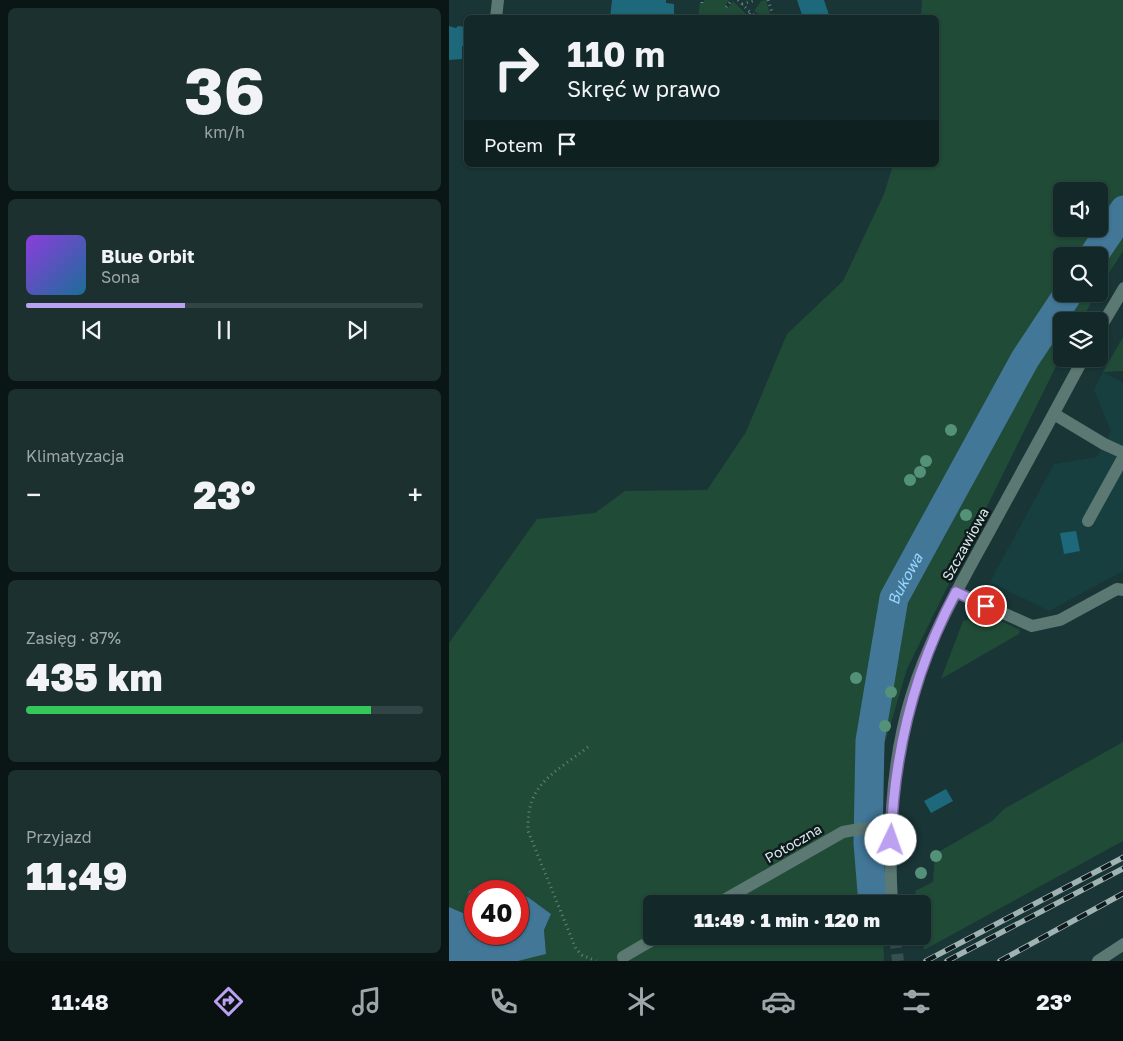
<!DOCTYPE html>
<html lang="pl">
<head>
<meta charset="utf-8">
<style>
	:root { --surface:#132828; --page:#1c3030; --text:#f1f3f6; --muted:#9da6a8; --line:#324445; --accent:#bca0f2 }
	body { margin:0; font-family:"Golos Text",sans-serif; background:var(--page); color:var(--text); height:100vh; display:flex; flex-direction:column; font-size:19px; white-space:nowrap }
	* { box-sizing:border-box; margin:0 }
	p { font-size:16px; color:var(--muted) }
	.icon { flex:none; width:28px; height:28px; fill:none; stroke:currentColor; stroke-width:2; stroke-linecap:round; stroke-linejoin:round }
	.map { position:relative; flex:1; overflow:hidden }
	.panel { display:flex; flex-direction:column; gap:8px; padding:8px; background:#0a1616; width:449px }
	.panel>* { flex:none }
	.hud { position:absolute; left:15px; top:15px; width:475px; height:152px; border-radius:8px; box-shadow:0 1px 4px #0004,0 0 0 1px var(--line); background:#132828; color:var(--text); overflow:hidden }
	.fabs { position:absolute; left:604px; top:182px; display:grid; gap:10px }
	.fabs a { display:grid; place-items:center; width:55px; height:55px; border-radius:8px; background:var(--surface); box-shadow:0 1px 4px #0004,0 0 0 1px var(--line); font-size:25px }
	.speed { position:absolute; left:15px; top:880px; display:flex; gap:10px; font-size:25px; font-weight:700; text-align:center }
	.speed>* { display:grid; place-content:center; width:65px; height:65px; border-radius:50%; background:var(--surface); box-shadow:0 1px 4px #0004,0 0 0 1px var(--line); line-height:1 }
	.speed .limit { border:8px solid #d22; background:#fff; color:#111 }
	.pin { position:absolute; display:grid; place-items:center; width:42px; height:42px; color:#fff; margin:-21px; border:2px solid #fff; border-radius:50%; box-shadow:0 1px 5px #0007 }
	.me { position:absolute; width:55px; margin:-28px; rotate:3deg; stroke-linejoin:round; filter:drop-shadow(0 0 4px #0008) }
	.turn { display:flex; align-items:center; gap:18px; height:105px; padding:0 20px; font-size:22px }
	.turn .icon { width:65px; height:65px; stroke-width:2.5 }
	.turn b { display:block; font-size:35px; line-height:42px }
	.then { display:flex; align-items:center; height:48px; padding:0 20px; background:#0003; gap:10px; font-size:19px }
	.big { font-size:38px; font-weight:800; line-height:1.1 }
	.panel .tile { flex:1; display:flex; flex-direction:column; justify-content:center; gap:8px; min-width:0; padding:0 18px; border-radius:8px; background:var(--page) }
	.panel .dial { align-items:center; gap:0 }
	.dial b { font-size:65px; line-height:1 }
	.song { display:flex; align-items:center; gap:15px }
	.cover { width:60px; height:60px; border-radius:8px; background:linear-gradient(135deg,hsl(270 70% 55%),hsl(200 70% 35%)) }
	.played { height:5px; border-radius:2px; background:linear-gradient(90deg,var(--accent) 40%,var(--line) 40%) }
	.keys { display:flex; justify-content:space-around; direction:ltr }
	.heat { display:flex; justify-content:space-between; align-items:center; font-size:28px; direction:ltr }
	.charge { height:8px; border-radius:4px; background:linear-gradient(90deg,#34c759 87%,var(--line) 0) }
	.trip { position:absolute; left:194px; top:895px; width:288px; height:50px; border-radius:8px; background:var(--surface); box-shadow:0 1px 4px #0004,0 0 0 1px var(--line); font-weight:800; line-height:50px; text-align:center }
	.tab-bar { display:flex; height:80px; justify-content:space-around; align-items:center; background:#081010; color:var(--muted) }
	.tab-bar .icon { width:35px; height:35px }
	.tab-bar .selected { color:var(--accent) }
	.tab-bar b { font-size:22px; color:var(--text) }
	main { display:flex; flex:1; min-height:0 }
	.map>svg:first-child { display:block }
	.built { fill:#173f40 }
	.green { fill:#204b36; fill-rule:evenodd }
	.water { fill:#427798; fill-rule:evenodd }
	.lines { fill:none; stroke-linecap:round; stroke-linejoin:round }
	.river { stroke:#427798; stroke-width:29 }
	.building { fill:#1d687b }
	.minor-tunnel { stroke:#365051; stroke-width:12; stroke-dasharray:12 6; stroke-linecap:butt }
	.path { stroke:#6a8182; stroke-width:3; stroke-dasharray:1 4; stroke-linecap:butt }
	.minor { stroke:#5c7872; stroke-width:12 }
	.rail-casing { stroke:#9fb3b3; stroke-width:5.5 }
	.rail { stroke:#0e1a1b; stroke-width:4; stroke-dasharray:11; stroke-linecap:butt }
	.tree { fill:#549179 }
	.route-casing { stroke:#7a689d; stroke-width:12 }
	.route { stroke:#bca0f2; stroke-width:9 }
	.labels { text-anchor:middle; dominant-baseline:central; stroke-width:5; stroke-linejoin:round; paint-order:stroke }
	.street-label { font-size:14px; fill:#dbebeb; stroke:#0e1a1b }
	.water-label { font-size:15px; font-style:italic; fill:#98d6ff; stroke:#0e1a1b }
</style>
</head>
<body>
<main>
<section class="panel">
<div class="tile dial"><b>36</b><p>km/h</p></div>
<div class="tile">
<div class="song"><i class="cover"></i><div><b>Blue Orbit</b><p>Sona</p></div></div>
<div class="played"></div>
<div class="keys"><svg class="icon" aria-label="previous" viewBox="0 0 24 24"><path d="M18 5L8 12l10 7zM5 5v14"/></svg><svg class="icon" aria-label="pause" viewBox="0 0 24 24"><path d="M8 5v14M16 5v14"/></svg><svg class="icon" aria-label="next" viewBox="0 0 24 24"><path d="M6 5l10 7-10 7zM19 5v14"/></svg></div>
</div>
<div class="tile"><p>Klimatyzacja</p>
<div class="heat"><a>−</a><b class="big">23°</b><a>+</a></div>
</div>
<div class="tile"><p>Zasięg · 87%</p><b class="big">435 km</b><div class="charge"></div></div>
<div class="tile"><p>Przyjazd</p><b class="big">11:49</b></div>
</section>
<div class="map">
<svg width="675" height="961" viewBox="0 0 675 961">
	<rect width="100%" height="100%" fill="#193536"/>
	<!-- built -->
	<polygon class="built" points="654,372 674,383 674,571 600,611 541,582 605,464 648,457 662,431 645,390"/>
	<!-- green -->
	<g class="green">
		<polygon points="255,0 280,0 276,6 279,8 284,1 298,15 296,17 249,17 251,3 255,3"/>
		<polygon points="317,0 322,17 314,17 305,11 312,1"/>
		<path d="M473 0H674V251L650 289V256H612V294H647L632 321H612V356L458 669 436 743 428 840 433 904H202V936H434L435 961H69L97 954 95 930 102 914C75 894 55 874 20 891L14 913 0 907V643L88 519 146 513 176 491 258 490 297 432 338 334 394 281 435 194 444 165H488V18L472 17ZM612 191H650V229H612Z"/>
		<polygon points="674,337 674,371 654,372"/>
		<polygon points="537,614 571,630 570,634 492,679 514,621"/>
		<polygon points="674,742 674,841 475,950 472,904 468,904 466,891 484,882 486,854 543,821 555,809"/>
	</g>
	<!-- water -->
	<path class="water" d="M34 884C67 885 76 895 102 914L95 930 97 954 69 961H0V907L14 913 20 891ZM26 891H69V934H26Z"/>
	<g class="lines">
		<!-- river -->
		<g class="river">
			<polyline points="644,256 675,210"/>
			<path id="s1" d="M424 904 419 843 421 741 445 598 576 359 619 294"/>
		</g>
	</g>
	<!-- building -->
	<g class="building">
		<polygon points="163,0 217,0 217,3 225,4 225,18 161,18"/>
		<polygon points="348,0 375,0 381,18 354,18"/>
		<polygon points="0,26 7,28 9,26 18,27 18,47 13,46 13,59 0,60"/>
		<polygon points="627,531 631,551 615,554 611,533"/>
		<polygon points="497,789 504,801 482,813 475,801"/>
	</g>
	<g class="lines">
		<!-- minor-tunnel -->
		<polyline class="minor-tunnel" points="446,936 449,961"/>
		<!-- path -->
		<g class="path">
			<polyline points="289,0 301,12"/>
			<polyline points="319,0 325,18"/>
			<polyline points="253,3 253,0"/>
			<polyline points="293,4 307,0"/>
			<polyline points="277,7 283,0"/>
			<polyline points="298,18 301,12 308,18"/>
			<path d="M139 747C105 774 77 783 79 831L127 949 133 955 147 961"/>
			<polyline points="435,936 436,939"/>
		</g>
		<!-- minor -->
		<g class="minor">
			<polyline points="47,18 49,0"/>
			<polyline points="650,330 675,288"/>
			<polyline points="605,414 655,444 675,453"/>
			<polyline points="639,521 675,456"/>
			<polyline points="507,592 583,626 611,620 668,589 675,590"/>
			<polyline points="268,904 394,832 411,829 442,829"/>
			<path d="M443 904C439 835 442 763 462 697 480 638 511 585 540 532 572 474 603 417 634 359"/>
			<polyline points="174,957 210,936"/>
			<polyline points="649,961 675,944"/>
		</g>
		<!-- rail casing -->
		<g class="rail-casing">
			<g id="rail">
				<polyline points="477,961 675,857"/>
				<polyline points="498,961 675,868"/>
				<polyline points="551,961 675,893"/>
			</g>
		</g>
		<!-- rail -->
		<use href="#rail" class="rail"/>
	</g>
	<!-- trees -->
	<g class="tree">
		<circle cx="502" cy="430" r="6"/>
		<circle cx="477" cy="461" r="6"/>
		<circle cx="471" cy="472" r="6"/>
		<circle cx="461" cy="480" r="6"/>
		<circle cx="517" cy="515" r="6"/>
		<circle cx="407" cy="678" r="6"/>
		<circle cx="442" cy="692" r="6"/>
		<circle cx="436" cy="726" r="6"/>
		<circle cx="487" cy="856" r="6"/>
		<circle cx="472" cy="873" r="6"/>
	</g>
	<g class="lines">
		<!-- route casing -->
		<g class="route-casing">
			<path id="route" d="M442 840C445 752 465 670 507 592L537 606"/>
		</g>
		<!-- route -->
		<use href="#route" class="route"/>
	</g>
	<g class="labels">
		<!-- street labels -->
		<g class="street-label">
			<text transform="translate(516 544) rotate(-61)">Szczawiowa</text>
			<text transform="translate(344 843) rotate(-30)">Potoczna</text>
		</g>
		<!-- water labels -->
		<g class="water-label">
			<text stroke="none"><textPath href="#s1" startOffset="330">Bukowa</textPath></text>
		</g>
	</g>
</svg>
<div class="fabs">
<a><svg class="icon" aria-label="sound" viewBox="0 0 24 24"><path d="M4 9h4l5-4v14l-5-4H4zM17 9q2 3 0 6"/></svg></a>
<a><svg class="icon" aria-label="search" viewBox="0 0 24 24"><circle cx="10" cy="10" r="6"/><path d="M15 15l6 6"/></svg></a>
<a><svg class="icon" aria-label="layers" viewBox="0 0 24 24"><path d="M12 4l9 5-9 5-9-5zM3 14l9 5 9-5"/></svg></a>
</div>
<div class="speed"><div class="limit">40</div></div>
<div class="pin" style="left:537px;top:606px;background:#d93025"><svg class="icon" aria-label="arrive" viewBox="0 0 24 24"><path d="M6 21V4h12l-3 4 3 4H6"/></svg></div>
<svg class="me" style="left:442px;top:840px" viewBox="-20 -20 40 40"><circle r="19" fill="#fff"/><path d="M0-13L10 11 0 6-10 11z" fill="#bca0f2"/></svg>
<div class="trip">11:49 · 1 min · 120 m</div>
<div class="hud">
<div class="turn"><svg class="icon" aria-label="right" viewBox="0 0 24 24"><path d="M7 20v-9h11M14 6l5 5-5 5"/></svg><div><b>110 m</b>Skręć w prawo</div></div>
<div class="then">Potem<svg class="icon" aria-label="arrive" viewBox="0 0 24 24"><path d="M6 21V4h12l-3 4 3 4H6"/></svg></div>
</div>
</div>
</main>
<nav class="tab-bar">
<b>11:48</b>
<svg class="icon selected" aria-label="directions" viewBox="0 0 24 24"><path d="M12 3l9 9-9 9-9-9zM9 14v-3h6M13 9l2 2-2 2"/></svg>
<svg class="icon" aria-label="music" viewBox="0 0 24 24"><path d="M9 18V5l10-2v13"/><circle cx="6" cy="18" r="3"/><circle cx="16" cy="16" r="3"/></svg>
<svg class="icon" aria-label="phone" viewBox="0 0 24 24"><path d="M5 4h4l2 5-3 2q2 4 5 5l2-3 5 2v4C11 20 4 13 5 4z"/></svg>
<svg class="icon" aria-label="climate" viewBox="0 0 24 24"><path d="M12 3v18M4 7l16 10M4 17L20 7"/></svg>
<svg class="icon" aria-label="car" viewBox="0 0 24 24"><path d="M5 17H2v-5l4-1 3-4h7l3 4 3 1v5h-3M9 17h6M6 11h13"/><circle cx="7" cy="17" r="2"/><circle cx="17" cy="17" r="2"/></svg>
<svg class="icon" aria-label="filters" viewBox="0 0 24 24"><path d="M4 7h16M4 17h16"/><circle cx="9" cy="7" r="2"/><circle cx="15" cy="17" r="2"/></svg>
<b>23°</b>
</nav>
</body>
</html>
